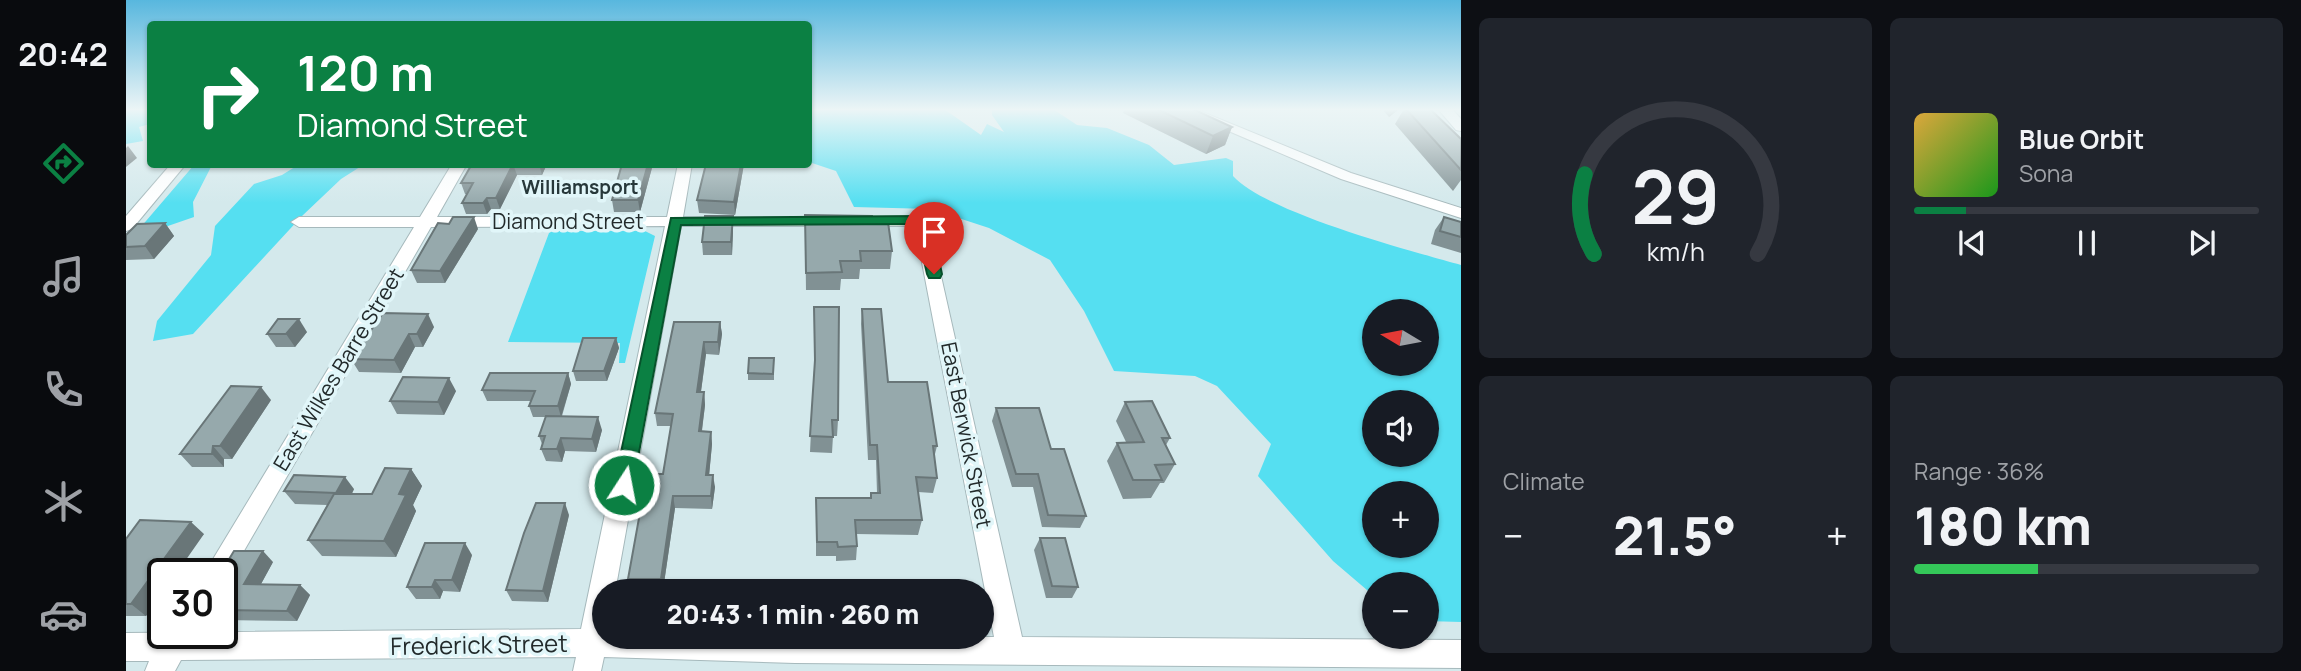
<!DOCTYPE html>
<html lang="en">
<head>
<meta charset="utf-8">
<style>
	:root { --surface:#171b24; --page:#20242c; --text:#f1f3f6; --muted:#9ea1a6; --line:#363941; --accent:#0b8043 }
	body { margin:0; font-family:Manrope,sans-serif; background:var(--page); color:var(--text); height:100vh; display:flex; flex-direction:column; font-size:26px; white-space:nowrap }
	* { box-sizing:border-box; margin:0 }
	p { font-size:23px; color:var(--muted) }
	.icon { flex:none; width:38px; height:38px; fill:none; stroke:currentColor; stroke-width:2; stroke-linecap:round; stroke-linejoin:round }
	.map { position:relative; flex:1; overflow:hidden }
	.panel { display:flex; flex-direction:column; gap:18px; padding:18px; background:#0d0f14; width:840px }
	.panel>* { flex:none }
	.guide { position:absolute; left:21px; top:21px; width:665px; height:147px; border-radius:7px; box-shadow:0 2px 5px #0004; background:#0b8043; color:#fff; overflow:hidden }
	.needle { width:46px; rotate:280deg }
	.tools { position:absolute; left:1236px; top:299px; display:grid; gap:14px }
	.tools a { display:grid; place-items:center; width:77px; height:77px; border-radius:50%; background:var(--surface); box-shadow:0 2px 5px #0004; font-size:35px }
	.speed { position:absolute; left:21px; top:558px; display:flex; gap:14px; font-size:35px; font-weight:700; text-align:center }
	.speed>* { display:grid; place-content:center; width:91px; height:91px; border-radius:50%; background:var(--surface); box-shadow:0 2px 5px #0004; line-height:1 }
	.speed .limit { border:4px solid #111; border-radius:10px; background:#fff; color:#111 }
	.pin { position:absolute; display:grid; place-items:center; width:60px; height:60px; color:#fff; margin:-72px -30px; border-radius:50% 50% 50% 0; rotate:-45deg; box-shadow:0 0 7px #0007 }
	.pin .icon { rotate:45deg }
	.me { position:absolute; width:77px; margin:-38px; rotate:11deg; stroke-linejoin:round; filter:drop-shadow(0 0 5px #0008) }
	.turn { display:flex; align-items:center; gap:24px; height:147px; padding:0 35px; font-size:32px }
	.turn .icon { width:91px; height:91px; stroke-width:2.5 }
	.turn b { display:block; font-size:49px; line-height:60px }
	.big { font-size:52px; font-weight:800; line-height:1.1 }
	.panel .card { flex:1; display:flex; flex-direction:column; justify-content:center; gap:10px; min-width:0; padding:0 24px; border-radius:10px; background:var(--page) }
	.panel .dial { align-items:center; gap:0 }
	.dial svg { height:182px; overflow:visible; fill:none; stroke:var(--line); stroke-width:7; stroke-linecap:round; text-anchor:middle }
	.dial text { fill:var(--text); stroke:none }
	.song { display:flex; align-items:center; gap:21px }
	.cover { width:84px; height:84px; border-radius:10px; background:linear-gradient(135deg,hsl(40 70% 55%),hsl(120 70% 35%)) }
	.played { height:7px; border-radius:4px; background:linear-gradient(90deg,var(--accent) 15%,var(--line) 15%) }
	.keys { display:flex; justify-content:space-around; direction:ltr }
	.heat { display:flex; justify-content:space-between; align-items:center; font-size:38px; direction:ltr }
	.charge { height:10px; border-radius:5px; background:linear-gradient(90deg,#34c759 36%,var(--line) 0) }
	.panel .tiles { flex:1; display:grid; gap:18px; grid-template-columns:repeat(2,1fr) }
	.trip { position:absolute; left:466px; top:579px; width:402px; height:70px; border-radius:35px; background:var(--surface); box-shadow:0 2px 5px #0004; font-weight:800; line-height:70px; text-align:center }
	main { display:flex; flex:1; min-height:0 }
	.tab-bar { display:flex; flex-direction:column; width:126px; justify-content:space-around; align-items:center; background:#090b0e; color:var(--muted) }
	.tab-bar .icon { width:49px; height:49px }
	.tab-bar .current { color:var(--accent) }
	.tab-bar b { font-size:32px; color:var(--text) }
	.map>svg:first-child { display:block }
	.green { fill:#55dff1; fill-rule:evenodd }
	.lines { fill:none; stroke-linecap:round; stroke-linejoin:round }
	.minor-casing { stroke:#a6b9bc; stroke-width:2 }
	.minor { fill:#fff; fill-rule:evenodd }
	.wall { fill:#819194 }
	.shaded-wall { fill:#697678 }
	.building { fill:#96a9ac; stroke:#697678; stroke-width:2 }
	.route { fill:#0b8043; stroke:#07532c; stroke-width:2 }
	.labels { text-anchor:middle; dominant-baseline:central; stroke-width:7; stroke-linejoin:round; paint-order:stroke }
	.far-neighbourhood-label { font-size:19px; font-weight:bold; fill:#27383a; stroke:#e1f6f9 }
	.street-label { font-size:21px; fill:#222a2b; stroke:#e1f6f9 }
	.near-street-label { font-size:24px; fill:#222a2b; stroke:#e1f6f9 }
</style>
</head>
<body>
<main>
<nav class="tab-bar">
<b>20:42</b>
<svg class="icon current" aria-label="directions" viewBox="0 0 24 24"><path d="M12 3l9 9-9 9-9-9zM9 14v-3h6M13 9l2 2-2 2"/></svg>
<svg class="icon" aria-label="music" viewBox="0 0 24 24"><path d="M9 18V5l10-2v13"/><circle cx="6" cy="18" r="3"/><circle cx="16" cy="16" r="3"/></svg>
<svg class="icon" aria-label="phone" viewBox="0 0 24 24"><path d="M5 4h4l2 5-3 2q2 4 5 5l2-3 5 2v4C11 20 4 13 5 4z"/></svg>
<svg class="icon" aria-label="climate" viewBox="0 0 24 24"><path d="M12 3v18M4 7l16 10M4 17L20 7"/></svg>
<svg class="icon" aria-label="car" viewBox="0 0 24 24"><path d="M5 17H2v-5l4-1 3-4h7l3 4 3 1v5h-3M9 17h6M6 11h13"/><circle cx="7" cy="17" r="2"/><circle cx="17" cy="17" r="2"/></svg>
</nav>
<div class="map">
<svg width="1335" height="671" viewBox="0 0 1335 671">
	<rect width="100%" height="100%" fill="#d4e9ec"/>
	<!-- green -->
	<g class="green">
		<polygon points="0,109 24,109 24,124 13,127 17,141 0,144"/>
		<path d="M683 109H818L855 135 861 124 878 132 866 115V109H927L951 125 981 128 1023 145 1048 165 1100 158 1107 161V176C1141 213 1282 250 1335 265V622L1300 621V584H1248V596L1207 561 1132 476 1145 444 1091 386 1069 376 988 371 958 311 924 260 863 228 805 209 728 207 710 171 683 162ZM1248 312H1300V364H1248ZM1300 402V455H1248V402ZM1248 494H1300V546H1248Z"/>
		<polygon points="68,165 86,165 67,202 68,217 39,227 14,228"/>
		<polygon points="172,165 237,165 215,179 176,216 67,334 27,341 31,321 85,255 89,226 128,184 156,175"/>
		<polygon points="427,231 519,231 529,236 499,363 493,363 494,343 382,342 423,233"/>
	</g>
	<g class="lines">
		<!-- minor casing -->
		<g class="minor-casing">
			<g id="minor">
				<polygon points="1051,109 1069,109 1225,173 1335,208 1335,218 1215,179"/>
				<polygon points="1312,109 1326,109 1335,119 1335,131 1330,130"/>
				<polygon points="45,164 60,164 6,229 0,231 0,216"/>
				<path d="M326 164H341L311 217H541L552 164H566L557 217 802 218 896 637 1335 640V668L669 663 478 657 475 671H447L450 657 55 660 49 671H19L23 661H0V633L455 629 539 226 305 227 100 582 96 584V574H78L288 227H173L165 222 173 217H294ZM555 226H789L868 637H478V592H489Z"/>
			</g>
		</g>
		<!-- minor -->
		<use href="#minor" class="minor"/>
	</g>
	<!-- wall -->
	<g class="wall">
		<polygon points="998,109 1067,109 1106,127 1099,145 1080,154 997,113"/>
		<polygon points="1086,109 1114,109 1114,111"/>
		<polygon points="1256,109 1273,109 1263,117"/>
		<polygon points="1278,109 1304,109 1335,139 1335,180 1327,191 1269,124"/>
		<polygon points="346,164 421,164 416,175 391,175 374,209 365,209 361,214 340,214 336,203 341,194 339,194 335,183"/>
		<polygon points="527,164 514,212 488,212 486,200"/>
		<polygon points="580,164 618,164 609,215 573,213 571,200"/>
		<polygon points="679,215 747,222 766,251 764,269 734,269 733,279 715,279 714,290 680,290"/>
		<polygon points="1318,217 1335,222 1335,253 1305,244 1309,230"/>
		<polygon points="39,223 48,236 28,259 0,260 0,235"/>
		<polygon points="352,229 319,283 291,283 285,270"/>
		<polygon points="607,229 606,255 577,255 576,242"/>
		<polygon points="688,307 712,420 711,436 707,436 706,453 684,452 688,370"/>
		<polygon points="736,309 762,382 811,446 808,458 811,478 807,493 792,492 796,520 792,535 730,534 731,546 730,560 710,561 710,556 690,556 690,498 744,498 745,493 751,493 750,460 742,460 735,324"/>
		<polygon points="257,313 308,327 297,347 289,347 275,373 233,372 225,359"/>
		<polygon points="548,322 594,322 596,334 593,355 580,354 575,392 578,392 579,405 576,431 585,432 586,444 583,475 589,487 586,509 549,508 537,590 505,590 502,579 515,508 513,508 509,496 537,474 545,426 531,426 529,413"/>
		<polygon points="181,332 169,347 150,347 141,334"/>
		<polygon points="490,338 493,348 481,381 450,381 447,371"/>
		<polygon points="648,358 648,380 622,380 622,373"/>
		<polygon points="442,373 445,384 436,416 476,430 470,452 439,451 436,462 420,461 415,449 416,444 413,436 420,417 407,417 403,406 405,401 361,401 356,390"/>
		<polygon points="330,391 318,415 271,414 264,401"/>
		<polygon points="145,400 106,459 98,459 98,467 66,467 54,454"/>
		<polygon points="999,402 1044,438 1040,445 1049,464 1038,483 1034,483 1025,498 997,499 981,461 991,443 1000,442 990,421"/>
		<polygon points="870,408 925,449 960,516 954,528 916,527 907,487 886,487 866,421"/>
		<polygon points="285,469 296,486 287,505 290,511 270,557 196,556 182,540 201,505 169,504 158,491 228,489 226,494 246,494"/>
		<polygon points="443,515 422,602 386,601 380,590"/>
		<polygon points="78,534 37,574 37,593 20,616 0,616 0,539"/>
		<polygon points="914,538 952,587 946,598 920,598 908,550"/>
		<polygon points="346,555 334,592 317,591 314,599 290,599 281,587"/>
		<polygon points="147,562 135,584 174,585 184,595 171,621 96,620 96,574"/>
	</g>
	<!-- shaded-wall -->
	<g class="shaded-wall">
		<polygon points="1268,109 1273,109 1263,117"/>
		<polygon points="1106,127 1099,145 1080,154 1087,136"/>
		<polygon points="2,146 11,158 0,167 0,148"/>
		<polygon points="387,164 391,175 374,209 370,198"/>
		<polygon points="413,164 421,164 416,175"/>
		<polygon points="522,164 527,164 514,212 512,200"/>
		<polygon points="615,164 618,164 609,215 608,202"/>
		<polygon points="361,198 365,209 361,214 357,203"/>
		<polygon points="607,216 607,229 606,255 605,242"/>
		<polygon points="348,217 352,229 319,283 314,271"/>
		<polygon points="39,223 48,236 28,259 19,246"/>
		<polygon points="302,314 308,327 297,347 291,334"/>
		<polygon points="173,319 181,332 169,347 160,334"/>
		<polygon points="594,322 596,334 593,355 592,342"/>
		<polygon points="283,334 289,347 275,373 268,360"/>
		<polygon points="490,338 493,348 481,381 478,371"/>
		<polygon points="578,342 580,354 573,405 571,392"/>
		<polygon points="442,373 445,384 435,417 432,406"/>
		<polygon points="323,378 330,391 318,415 312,402"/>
		<polygon points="135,387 145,400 106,459 94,446"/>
		<polygon points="578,392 579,405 574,444 573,431"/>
		<polygon points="472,417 476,430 470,452 466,439"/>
		<polygon points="585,432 586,444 582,487 580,475"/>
		<polygon points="435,438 439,451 436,462 431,449"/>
		<polygon points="87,446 98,459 98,467 86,454"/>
		<polygon points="285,469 296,486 287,505 290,511 270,557 258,541 273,494"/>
		<polygon points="587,475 589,487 586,509 585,496"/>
		<polygon points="219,477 228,489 219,506 210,493"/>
		<polygon points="547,496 549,508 537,590 535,579"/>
		<polygon points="439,503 443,515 422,602 417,591"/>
		<polygon points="65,522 78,534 50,574 37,574 37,593 20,616 5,604"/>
		<polygon points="339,543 346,555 334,592 326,580"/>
		<polygon points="137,551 147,562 129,595 118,584"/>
		<polygon points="309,580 317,591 314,599 306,587"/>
		<polygon points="174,585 184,595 171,621 161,611"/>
	</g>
	<!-- building -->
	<g class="building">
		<polygon points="1031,109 1067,109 1106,127 1087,136"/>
		<polygon points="1280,109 1304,109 1335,139 1335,170"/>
		<polygon points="346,164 387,164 370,198 361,198 357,203 336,203 347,183 335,183"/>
		<polygon points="496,164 522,164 512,200 486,200"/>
		<polygon points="580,164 615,164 608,202 571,200"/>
		<polygon points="679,215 746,216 747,222 762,222 766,251 734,251 735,261 714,261 716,272 680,273"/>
		<polygon points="579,216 607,216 605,242 576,242"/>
		<polygon points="327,217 348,217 314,271 285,270 312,223 323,224"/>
		<polygon points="1318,217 1335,222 1335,237 1314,231"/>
		<polygon points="39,223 19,246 0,247 0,235 11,224"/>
		<polygon points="688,307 713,307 712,420 706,420 707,437 684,436 689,360"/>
		<polygon points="736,309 755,309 762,382 801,382 811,446 807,446 811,478 790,477 796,520 729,520 731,546 712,547 711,542 691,542 690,498 745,498 745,493 754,493 751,445 744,445"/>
		<polygon points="257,313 302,314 291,334 283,334 268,360 225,359"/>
		<polygon points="152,319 173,319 160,334 141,334"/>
		<polygon points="548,322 594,322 592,342 578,342 571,392 578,392 573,431 585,432 580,475 587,475 585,496 547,496 535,579 502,579 517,496 509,496 514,474 537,474 547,414 529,413"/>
		<polygon points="457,338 490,338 478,371 447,371"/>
		<polygon points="623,358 648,358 647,374 622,373"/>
		<polygon points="364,373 442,373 432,406 403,406 409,391 356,390"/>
		<polygon points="277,377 323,378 312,402 264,401"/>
		<polygon points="105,386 135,387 94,446 87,446 86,454 54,454"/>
		<polygon points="1026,401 1044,438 1036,438 1049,464 1029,465 1036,480 1007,480 991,443 1018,442 999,402"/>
		<polygon points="870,408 913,408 925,449 938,449 960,516 922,515 912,474 890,474"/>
		<polygon points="420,416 472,417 466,439 435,438 431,449 415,449 419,436 413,436"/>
		<polygon points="259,468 285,469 273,494 280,495 258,541 182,540 208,494 246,494"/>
		<polygon points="168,475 219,477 210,493 158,491"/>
		<polygon points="410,503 439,503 417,591 380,590 398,533"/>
		<polygon points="14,520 65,522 5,604 0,604 0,539"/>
		<polygon points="914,538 939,538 952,587 926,586"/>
		<polygon points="299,543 339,543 326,580 309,580 306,587 281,587"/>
		<polygon points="108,551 137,551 118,584 174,585 161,611 96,610 96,574 94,574"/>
	</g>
	<!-- sky -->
	<linearGradient id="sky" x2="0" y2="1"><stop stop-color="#58b7de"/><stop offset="0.54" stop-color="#ecf5f6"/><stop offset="1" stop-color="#ecf5f6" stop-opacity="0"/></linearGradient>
	<rect width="1335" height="203" fill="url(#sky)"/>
	<!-- route -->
	<polygon class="route" points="792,216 805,222 816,274 814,278 803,278 801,274 790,224 555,225 507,485 505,490 491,490 488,485 545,218"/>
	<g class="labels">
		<!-- far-neighbourhood labels -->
		<g class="far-neighbourhood-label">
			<text x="454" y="187">Williamsport</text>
		</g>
		<!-- street labels -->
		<g class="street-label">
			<text x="442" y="221">Diamond Street</text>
			<text transform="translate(212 369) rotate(-59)">East Wilkes Barre Street</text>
			<text transform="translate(841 435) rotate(79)">East Berwick Street</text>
		</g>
		<!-- near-street labels -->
		<g class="near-street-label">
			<text transform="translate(353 644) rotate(-1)">Frederick Street</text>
		</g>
	</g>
</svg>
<div class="tools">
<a><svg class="needle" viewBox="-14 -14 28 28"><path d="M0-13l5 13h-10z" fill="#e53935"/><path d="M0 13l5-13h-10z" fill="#9ea1a6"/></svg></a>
<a><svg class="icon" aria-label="sound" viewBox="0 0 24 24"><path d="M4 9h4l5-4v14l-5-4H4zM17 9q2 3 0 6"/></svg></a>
<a>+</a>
<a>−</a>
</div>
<div class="speed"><div class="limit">30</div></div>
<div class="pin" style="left:808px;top:274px;background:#d93025"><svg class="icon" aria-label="arrive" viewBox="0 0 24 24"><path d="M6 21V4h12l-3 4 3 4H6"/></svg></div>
<svg class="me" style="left:498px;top:485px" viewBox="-20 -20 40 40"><circle r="17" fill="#0b8043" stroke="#fff" stroke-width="3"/><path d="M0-11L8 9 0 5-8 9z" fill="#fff"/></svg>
<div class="trip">20:43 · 1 min · 260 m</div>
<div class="guide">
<div class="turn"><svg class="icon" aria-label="right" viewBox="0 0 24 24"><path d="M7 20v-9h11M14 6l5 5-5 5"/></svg><div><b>120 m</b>Diamond Street</div></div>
</div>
</div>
<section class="panel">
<div class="tiles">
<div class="card dial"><svg viewBox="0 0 100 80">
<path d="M14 69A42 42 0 1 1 86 69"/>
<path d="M14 69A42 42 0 0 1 10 34" stroke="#0b8043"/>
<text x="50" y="56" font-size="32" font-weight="700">29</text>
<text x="50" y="72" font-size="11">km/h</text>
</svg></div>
<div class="card">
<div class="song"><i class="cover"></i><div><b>Blue Orbit</b><p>Sona</p></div></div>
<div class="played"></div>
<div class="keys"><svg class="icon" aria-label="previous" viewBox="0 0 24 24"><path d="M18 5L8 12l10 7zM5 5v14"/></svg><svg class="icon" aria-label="pause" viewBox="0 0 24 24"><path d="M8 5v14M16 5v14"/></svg><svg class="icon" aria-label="next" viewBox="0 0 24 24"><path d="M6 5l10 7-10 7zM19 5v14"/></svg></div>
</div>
<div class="card"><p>Climate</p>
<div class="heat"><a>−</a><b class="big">21.5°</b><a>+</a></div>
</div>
<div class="card"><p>Range · 36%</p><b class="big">180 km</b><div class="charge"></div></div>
</div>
</section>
</main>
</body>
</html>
